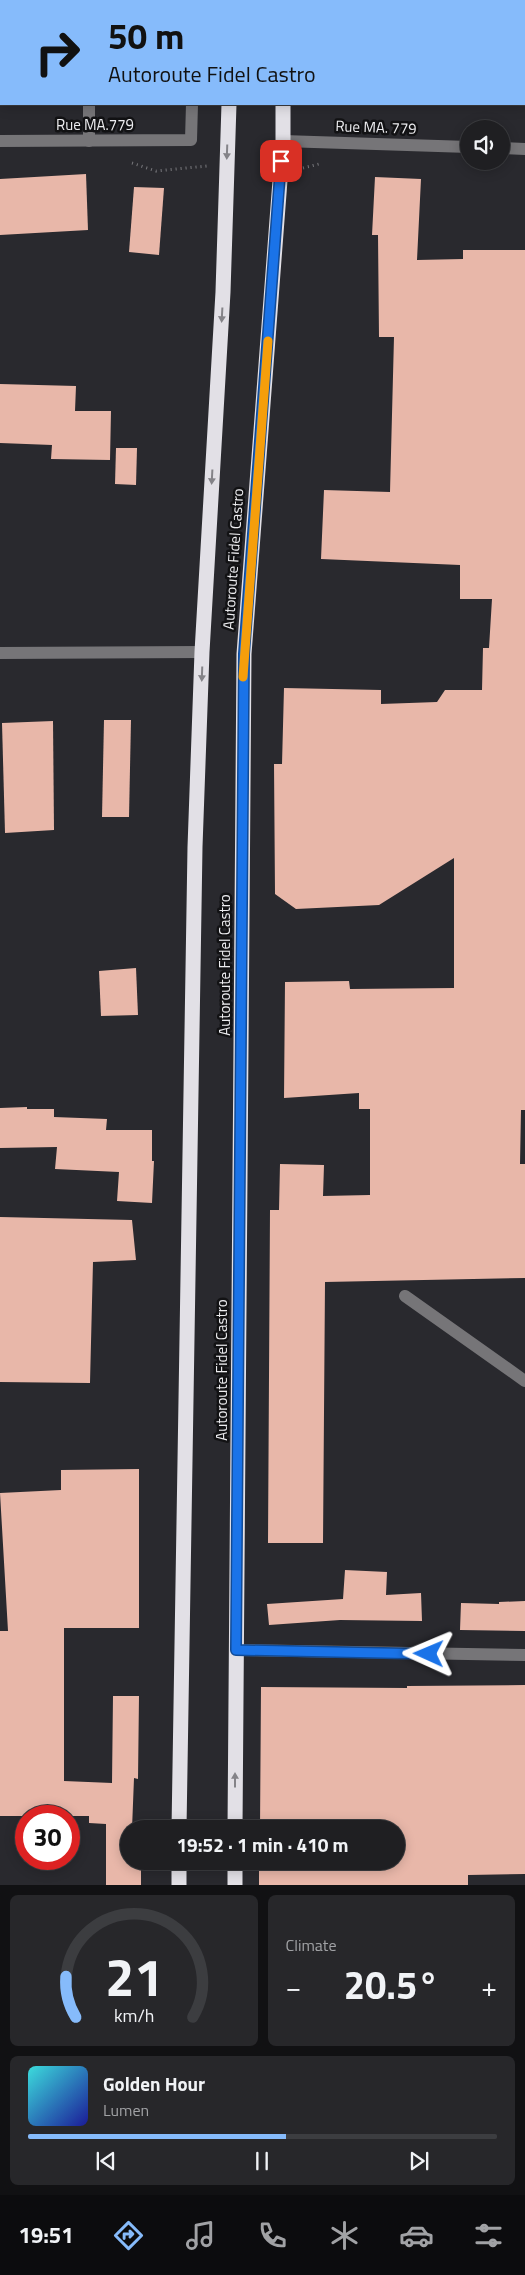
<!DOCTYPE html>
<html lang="en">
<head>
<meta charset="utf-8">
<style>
	:root { --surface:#1f1f22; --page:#27272a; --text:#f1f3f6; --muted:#a1a2a5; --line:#3c3d40; --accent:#86bbfb }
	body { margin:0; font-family:"Titillium Web",sans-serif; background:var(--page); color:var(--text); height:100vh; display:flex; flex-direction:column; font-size:19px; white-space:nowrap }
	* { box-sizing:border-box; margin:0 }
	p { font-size:16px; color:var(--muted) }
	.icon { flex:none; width:28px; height:28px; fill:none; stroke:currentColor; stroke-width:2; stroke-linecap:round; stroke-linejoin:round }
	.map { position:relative; height:1885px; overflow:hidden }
	.drawer { display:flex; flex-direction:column; gap:10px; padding:10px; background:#111113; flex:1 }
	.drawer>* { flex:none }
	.top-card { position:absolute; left:0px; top:0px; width:525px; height:105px; box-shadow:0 2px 12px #0003,0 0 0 1px var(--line); background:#86bbfb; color:#111; overflow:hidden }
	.fabs { position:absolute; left:460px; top:120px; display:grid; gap:10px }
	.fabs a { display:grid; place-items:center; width:50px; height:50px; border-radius:50%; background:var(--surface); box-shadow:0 2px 12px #0003,0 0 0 1px var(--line); font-size:25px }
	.speed { position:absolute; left:15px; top:1805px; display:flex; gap:10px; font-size:25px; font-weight:700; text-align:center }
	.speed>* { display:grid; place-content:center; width:65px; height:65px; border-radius:50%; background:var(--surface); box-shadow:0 2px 12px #0003,0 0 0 1px var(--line); line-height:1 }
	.speed .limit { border:8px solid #d22; background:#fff; color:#111 }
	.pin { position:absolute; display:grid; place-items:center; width:42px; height:42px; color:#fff; margin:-21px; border-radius:10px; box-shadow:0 2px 8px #0006 }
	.me { position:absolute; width:55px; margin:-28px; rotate:271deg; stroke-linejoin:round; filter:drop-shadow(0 0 4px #0008) }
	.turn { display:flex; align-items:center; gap:18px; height:105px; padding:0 25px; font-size:22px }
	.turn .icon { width:65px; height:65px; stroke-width:2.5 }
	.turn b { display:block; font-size:35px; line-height:42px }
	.big { font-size:38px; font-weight:700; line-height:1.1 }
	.drawer .card { flex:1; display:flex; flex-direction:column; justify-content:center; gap:8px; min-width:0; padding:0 18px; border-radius:8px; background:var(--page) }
	.drawer .dial { align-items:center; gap:0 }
	.dial svg { height:130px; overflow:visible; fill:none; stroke:var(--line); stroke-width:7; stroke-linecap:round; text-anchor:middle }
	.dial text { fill:var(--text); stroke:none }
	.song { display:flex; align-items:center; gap:15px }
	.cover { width:60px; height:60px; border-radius:8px; background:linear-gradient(135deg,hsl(180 70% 55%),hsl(240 70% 35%)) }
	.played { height:5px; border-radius:2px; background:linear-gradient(90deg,var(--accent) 55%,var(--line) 55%) }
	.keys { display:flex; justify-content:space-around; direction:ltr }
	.heat { display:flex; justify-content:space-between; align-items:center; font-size:28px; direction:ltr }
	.drawer .tiles { flex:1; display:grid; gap:10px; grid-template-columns:1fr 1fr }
	.card:last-child { grid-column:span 2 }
	.trip { position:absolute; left:120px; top:1820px; width:285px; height:50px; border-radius:25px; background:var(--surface); box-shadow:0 2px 12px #0003,0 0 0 1px var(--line); font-weight:700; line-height:50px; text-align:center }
	.tabs { display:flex; height:80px; justify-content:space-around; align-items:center; background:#0c0c0e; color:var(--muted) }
	.tabs .icon { width:35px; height:35px }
	.tabs .current { color:var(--accent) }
	.tabs b { font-size:22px; color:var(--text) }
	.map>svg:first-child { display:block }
	.building { fill:#e8b7a9 }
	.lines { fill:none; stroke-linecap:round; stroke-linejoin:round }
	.path { stroke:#79797d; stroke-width:3; stroke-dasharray:1 4; stroke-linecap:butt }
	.minor { stroke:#767578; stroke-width:12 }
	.highway { stroke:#e2e0e6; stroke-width:15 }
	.oneway { fill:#848388 }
	.route-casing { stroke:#114b97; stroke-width:12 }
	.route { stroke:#1a73e8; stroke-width:9 }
	.slow { stroke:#f59e0b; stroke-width:9 }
	.labels { text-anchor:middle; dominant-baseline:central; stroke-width:5; stroke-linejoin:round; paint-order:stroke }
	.street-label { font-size:15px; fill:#ededf0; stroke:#121214 }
</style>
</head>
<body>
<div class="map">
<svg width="525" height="1885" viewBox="0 0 525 1885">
	<rect width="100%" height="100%" fill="#29292e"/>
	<!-- building -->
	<g class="building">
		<polygon points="86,174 88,230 0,235 0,179"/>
		<polygon points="375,177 421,179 417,260 463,259 463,250 525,250 525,1110 521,1110 520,1164 525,1164 525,1278 325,1282 323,1543 268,1543 270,1210 279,1210 280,1164 324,1165 323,1196 370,1195 370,1109 359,1109 359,1093 284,1098 285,982 349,981 350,989 454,988 454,858 379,905 296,909 275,894 274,764 282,764 284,688 381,690 381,704 437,702 445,690 482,690 483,648 489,648 492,599 460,599 460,565 321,559 324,490 390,492 394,337 379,337 378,235 372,235"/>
		<polygon points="134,187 164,188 159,255 129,252"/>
		<polygon points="0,384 76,386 75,411 111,411 110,460 51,459 52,445 0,443"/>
		<polygon points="116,448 137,448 136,485 115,484"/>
		<polygon points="104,720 131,720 129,817 102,817"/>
		<polygon points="53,721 54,830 5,833 2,723"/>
		<polygon points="136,968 138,1015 101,1016 99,971"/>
		<polygon points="27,1107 27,1109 54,1109 54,1117 107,1119 106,1130 152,1130 152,1161 154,1161 152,1203 117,1201 119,1172 55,1169 57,1147 0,1148 0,1108"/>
		<polygon points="0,1217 132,1220 136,1260 93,1262 90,1383 0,1382"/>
		<polygon points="139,1469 139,1628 64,1628 64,1781 112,1783 113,1696 139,1696 138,1779 134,1778 132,1829 129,1829 129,1861 141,1861 141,1885 106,1885 106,1824 89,1823 89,1816 0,1816 0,1631 8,1631 0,1493 61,1490 61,1470"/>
		<polygon points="345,1570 387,1572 386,1595 421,1593 422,1621 340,1620 269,1625 267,1604 343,1599"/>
		<polygon points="525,1601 525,1631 460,1630 461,1603 499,1604 499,1602"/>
		<polygon points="525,1685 525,1874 468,1875 468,1885 259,1885 259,1861 396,1861 396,1829 260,1829 261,1687 407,1688 407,1686"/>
	</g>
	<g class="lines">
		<!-- path -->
		<g class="path">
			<polyline points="132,163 156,171 207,166"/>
			<polyline points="303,168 319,164"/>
		</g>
		<!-- minor -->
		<g class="minor">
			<polyline points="89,0 89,1"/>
			<polyline points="193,1 194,0"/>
			<polyline points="89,104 89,141"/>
			<polyline points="0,141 191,140 192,104"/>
			<polyline points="283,141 469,147"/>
			<polyline points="501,148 525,149"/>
			<polyline points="0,653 202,652"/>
			<polyline points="405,1296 525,1381"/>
			<polyline points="236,1650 525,1655"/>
		</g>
		<!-- highway -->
		<g class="highway">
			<polyline points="232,1 232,0"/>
			<polyline points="285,1 285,0"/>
			<polyline points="179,1829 195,847 202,652 223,292 229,104"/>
			<polyline points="235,1829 244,654 283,141 283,104"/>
			<polyline points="179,1885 179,1861"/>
			<polyline points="235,1885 235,1861"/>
		</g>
	</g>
	<!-- one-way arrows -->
	<defs><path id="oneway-solid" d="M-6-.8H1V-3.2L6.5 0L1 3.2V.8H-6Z" transform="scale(1.25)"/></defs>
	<g class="oneway">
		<use href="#oneway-solid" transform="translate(227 152) rotate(92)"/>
		<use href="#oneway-solid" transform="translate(222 315) rotate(93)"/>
		<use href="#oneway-solid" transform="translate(212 477) rotate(93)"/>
		<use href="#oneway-solid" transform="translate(202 674) rotate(92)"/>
		<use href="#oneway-solid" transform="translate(235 1780) rotate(-90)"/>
	</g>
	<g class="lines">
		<!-- route casing -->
		<g class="route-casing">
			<polyline id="route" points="281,161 244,654 236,1650 429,1654"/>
		</g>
		<!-- route -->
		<use href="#route" class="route"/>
		<!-- slow -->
		<polyline class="slow" points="243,677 268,341"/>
	</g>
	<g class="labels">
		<!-- street labels -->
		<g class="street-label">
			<text x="95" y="124">Rue MA.779</text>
			<text transform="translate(376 127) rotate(2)">Rue MA. 779</text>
			<text transform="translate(233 559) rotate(-86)">Autoroute Fidel Castro</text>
			<text transform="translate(224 965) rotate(-90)">Autoroute Fidel Castro</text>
			<text transform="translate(221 1370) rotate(-90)">Autoroute Fidel Castro</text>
		</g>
	</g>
</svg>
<div class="fabs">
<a><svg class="icon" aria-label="sound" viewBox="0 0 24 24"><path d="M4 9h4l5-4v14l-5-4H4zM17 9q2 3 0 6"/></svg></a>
</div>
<div class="speed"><div class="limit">30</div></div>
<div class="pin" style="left:281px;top:161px;background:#d93025"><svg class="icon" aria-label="arrive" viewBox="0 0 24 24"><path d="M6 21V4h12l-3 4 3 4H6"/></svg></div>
<svg class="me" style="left:429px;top:1654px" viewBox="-20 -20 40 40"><path d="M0-17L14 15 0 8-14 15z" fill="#1a73e8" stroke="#fff" stroke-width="4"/></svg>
<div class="trip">19:52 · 1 min · 410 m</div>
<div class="top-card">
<div class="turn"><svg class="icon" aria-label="right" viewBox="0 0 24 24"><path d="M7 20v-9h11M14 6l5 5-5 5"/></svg><div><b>50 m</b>Autoroute Fidel Castro</div></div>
</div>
</div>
<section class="drawer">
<div class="tiles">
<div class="card dial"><svg viewBox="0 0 100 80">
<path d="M14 69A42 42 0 1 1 86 69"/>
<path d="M14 69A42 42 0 0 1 8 44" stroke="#86bbfb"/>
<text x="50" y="56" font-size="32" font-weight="700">21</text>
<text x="50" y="72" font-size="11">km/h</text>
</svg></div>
<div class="card"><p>Climate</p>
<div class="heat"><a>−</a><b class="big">20.5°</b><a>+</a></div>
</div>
<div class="card">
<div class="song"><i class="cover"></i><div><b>Golden Hour</b><p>Lumen</p></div></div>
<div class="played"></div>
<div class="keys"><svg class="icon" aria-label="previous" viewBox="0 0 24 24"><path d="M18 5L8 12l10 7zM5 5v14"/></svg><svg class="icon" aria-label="pause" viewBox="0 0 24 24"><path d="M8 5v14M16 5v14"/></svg><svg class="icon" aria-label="next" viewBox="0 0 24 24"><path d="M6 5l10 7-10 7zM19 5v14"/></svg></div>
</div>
</div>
</section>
<nav class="tabs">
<b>19:51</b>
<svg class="icon current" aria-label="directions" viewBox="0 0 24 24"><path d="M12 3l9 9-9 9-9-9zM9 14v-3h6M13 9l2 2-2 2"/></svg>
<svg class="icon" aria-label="music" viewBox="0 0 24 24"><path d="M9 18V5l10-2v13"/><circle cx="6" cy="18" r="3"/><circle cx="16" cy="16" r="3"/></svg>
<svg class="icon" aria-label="phone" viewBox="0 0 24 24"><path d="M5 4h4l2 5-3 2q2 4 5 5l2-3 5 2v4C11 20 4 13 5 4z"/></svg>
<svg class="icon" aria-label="climate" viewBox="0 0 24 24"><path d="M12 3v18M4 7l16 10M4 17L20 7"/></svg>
<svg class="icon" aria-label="car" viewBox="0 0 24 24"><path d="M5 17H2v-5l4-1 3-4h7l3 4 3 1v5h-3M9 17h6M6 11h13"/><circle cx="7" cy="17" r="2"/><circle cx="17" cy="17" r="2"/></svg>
<svg class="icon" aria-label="filters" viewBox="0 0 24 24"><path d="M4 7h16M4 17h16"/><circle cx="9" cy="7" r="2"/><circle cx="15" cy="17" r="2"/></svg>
</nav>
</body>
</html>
